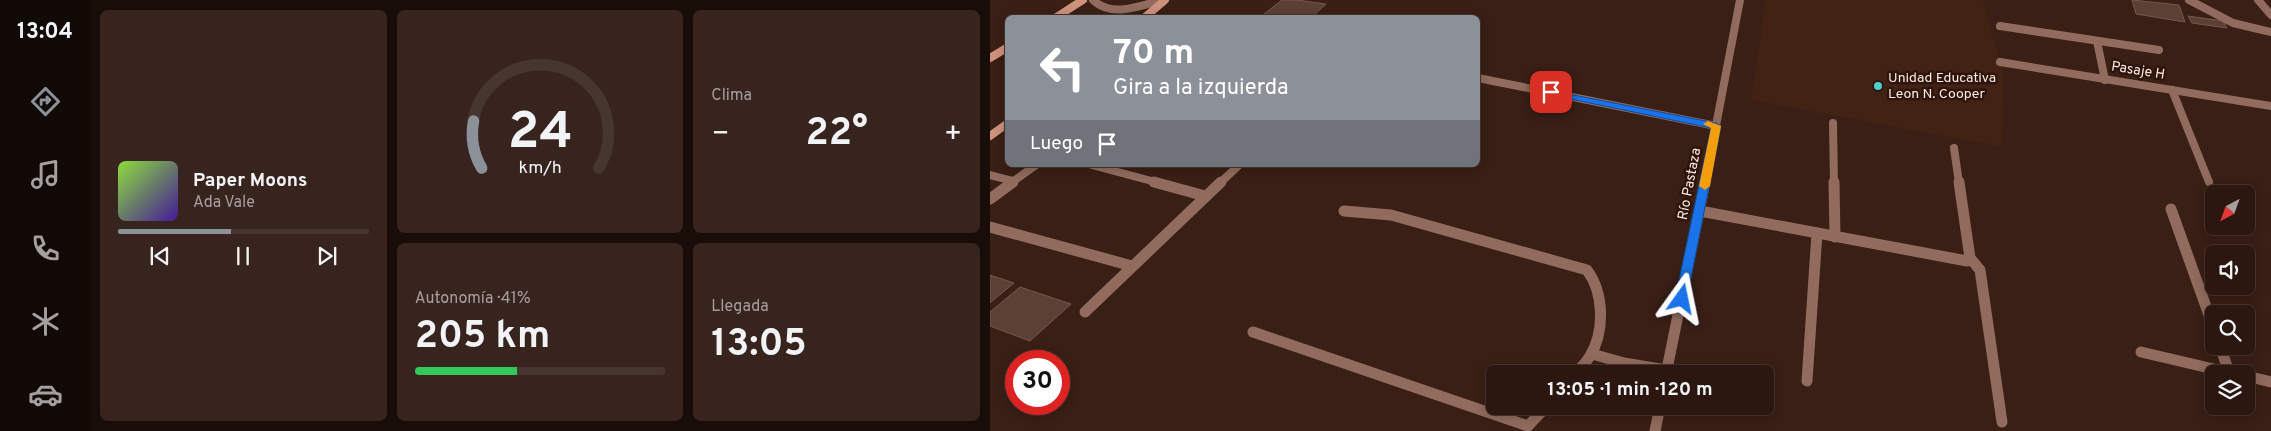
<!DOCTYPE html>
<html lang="es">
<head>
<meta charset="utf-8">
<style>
	:root { --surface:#2b1710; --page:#37241e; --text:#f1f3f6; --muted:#a69f9f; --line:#473630; --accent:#8c9099 }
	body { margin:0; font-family:Overpass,sans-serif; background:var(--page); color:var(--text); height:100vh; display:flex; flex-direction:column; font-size:19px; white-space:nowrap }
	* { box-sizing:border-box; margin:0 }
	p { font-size:16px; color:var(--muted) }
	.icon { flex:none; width:28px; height:28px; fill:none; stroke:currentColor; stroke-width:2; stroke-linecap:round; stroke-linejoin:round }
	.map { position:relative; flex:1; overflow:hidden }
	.details { display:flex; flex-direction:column; gap:10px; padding:10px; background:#180d09; width:900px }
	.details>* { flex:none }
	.banner { position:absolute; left:15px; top:15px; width:475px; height:152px; border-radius:8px; box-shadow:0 2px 12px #0003,0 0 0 1px var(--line); background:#8c9099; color:#fff; overflow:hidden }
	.needle { width:32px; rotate:221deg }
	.tools { position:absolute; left:1215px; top:185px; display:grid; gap:10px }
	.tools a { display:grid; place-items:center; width:50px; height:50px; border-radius:8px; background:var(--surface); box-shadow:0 2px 12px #0003,0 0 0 1px var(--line); font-size:25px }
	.speed { position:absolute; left:15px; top:350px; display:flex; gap:10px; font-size:25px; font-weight:700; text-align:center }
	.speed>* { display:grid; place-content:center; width:65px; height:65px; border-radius:50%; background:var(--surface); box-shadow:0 2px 12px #0003,0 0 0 1px var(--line); line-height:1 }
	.speed .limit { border:8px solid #d22; background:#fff; color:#111 }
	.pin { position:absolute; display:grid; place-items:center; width:42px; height:42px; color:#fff; margin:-21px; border-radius:10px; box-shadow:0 2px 8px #0006 }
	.me { position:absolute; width:55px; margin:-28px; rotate:12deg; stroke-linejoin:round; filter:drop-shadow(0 0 4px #0008) }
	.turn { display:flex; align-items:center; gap:18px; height:105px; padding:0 25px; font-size:22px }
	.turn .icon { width:65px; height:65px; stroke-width:2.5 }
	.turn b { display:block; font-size:35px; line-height:42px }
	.then { display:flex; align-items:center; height:48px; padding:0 25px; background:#0003; gap:10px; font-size:19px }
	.big { font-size:38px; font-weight:700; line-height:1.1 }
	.details .card { flex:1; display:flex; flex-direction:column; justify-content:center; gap:8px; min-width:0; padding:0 18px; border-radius:8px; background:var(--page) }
	.details .dial { align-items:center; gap:0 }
	.dial svg { height:130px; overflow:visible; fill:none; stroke:var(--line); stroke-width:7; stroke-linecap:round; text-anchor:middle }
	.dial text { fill:var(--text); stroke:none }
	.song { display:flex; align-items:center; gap:15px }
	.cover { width:60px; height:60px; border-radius:8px; background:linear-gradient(135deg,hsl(90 70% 55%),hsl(260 70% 35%)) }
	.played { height:5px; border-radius:2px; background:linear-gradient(90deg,var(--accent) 45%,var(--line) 45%) }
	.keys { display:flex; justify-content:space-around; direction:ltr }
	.heat { display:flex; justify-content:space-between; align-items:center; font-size:28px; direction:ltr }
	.charge { height:8px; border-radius:4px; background:linear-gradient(90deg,#34c759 41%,var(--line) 0) }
	.details .tiles { flex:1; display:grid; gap:10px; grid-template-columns:repeat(3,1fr) }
	.card:first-child { grid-row:span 2 }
	.trip { position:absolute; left:496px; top:365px; width:288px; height:50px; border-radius:8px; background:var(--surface); box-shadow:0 2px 12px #0003,0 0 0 1px var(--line); font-weight:700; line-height:50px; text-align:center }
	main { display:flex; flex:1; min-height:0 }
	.tabs { display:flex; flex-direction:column; width:90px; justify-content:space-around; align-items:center; background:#110906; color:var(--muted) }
	.tabs .icon { width:35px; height:35px }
	.tabs .on { color:var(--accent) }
	.tabs b { font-size:22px; color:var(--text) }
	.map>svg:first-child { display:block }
	.built { fill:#432216 }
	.building { fill:#5c3f35; stroke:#76574c }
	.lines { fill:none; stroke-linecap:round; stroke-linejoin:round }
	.lane { stroke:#906b5e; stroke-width:8 }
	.street-far1 { stroke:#906b5e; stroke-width:8 }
	.street { stroke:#906b5e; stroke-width:11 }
	.secondary { stroke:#cd917c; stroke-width:8 }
	.route { fill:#1a73e8; stroke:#114b97 }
	.slow { fill:#f59e0b }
	.poi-dot { fill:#53cdcb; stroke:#2e150c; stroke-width:2 }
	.labels { text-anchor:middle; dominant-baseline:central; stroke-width:5; stroke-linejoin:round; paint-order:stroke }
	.street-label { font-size:14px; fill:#fdeae4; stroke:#2e150c }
	.poi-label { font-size:14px; fill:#fdeae4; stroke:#2e150c; text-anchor:start }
</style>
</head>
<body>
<main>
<nav class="tabs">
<b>13:04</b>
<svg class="icon on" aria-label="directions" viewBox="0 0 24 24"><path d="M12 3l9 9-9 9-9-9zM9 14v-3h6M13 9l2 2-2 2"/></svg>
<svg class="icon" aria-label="music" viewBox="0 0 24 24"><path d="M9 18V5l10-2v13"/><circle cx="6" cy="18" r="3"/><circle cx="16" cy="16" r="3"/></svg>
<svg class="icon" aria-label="phone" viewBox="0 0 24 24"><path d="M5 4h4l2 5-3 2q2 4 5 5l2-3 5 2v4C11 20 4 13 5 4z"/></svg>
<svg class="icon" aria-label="climate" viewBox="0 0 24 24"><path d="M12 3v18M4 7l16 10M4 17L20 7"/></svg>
<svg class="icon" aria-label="car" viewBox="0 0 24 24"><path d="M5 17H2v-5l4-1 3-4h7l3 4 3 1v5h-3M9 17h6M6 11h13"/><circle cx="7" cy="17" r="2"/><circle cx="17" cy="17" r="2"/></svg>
</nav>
<section class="details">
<div class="tiles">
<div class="card">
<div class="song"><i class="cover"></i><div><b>Paper Moons</b><p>Ada Vale</p></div></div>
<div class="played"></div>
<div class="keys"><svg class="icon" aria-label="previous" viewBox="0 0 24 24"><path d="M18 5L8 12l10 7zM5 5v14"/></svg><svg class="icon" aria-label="pause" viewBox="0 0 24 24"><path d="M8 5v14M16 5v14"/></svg><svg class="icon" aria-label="next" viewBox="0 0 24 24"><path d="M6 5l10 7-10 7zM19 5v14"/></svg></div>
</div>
<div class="card dial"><svg viewBox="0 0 100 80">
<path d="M14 69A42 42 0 1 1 86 69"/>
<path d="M14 69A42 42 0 0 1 9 40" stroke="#8c9099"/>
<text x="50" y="56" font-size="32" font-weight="700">24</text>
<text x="50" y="72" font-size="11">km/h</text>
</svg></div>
<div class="card"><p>Clima</p>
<div class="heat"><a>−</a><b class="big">22°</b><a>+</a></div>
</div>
<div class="card"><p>Autonomía · 41%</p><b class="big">205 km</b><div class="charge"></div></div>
<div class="card"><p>Llegada</p><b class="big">13:05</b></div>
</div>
</section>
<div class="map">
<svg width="1281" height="431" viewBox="0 0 1281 431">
	<rect width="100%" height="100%" fill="#391f16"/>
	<!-- built -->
	<polygon class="built" points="776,0 993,0 1013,73 1012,147 761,100"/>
	<!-- building -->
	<g class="building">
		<polygon points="292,0 307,0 336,4 321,18 294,18 274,14"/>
		<polygon points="1142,0 1189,5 1195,22 1146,14"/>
		<polygon points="1198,16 1233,21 1237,28 1202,23"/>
		<polygon points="0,275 24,283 0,303"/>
		<polygon points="30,287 81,304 40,341 0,326 0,312"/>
	</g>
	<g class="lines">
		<!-- lane -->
		<g class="lane">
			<path d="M103 0C122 18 150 6 172 0"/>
			<polyline points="1199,0 1243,23 1281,32"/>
		</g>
		<!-- street-far1 -->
		<g class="street-far1">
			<polyline points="1268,0 1281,15"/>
			<polyline points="1010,26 1169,50"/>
			<polyline points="1107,41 1115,80"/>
			<polyline points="1010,62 1281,106"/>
			<polyline points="488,78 726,126"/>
			<polyline points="1182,90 1219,182"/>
			<polyline points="843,123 844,183"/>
			<polyline points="964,148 969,183"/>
			<polyline points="102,165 169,183"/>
			<polyline points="0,175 23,181"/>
			<polyline points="21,183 46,165"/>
			<polyline points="230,183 249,165"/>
			<polyline points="715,183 750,0"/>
		</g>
		<!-- street -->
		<g class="street">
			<polyline points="164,182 215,196"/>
			<polyline points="844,182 845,237"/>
			<polyline points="0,199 23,182"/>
			<polyline points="1181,209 1224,329"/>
			<path d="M354 211 401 215 597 270C614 293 615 331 600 356 596 363 590 368 585 374"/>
			<polyline points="710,211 977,261 980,258 969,182"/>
			<polyline points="0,227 142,266"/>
			<polyline points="980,258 990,270 1012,422"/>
			<polyline points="95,312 231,182"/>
			<polyline points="263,332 538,426 557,406"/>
			<polyline points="1230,346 1239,372"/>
			<polyline points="1151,352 1245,374"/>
			<polyline points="602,354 634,363 676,370"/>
			<polyline points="676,374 715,182"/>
			<polyline points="1256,376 1281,382"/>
			<polyline points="817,381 827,233"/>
			<polyline points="665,431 670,406"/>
		</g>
		<!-- secondary -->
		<g class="secondary">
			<polyline points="65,18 93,0"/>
			<polyline points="154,18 175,0"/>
			<polyline points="0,58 18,47"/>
			<polyline points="0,136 18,123"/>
		</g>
	</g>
	<!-- route -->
	<polygon class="route" points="558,90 726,123 731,126 696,303 687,303 685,299 721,128 561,95 556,92"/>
	<!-- slow -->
	<polygon class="slow" points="718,121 731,126 720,186 715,190 709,186 721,128 713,124"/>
	<!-- markers -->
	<circle class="poi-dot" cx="888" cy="86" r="5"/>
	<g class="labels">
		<!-- street labels -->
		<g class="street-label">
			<text transform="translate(1148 71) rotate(9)">Pasaje H</text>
			<text transform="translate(700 184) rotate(-79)">Río Pastaza</text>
		</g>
		<!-- poi labels -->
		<g class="poi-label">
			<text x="898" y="78">Unidad Educativa<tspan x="898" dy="16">Leon N. Cooper</tspan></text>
		</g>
	</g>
</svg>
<div class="tools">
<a><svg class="needle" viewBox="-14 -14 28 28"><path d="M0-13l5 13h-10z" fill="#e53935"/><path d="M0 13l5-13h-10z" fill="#a69f9f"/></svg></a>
<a><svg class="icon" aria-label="sound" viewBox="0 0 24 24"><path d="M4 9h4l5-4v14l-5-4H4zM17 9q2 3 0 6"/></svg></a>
<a><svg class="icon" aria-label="search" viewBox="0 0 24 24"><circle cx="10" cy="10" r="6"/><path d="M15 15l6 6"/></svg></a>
<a><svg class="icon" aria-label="layers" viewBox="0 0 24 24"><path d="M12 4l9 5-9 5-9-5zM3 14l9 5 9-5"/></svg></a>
</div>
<div class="speed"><div class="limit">30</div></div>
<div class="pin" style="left:561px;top:92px;background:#d93025"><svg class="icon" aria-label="arrive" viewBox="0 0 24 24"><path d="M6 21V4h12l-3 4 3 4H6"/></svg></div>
<svg class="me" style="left:692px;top:299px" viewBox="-20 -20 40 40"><path d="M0-17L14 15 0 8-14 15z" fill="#1a73e8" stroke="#fff" stroke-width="4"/></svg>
<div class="trip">13:05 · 1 min · 120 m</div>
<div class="banner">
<div class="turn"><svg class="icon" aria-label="left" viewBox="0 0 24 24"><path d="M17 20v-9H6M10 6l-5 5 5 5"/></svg><div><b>70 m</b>Gira a la izquierda</div></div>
<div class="then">Luego<svg class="icon" aria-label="arrive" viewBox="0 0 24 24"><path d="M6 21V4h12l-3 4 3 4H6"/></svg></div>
</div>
</div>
</main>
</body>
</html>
